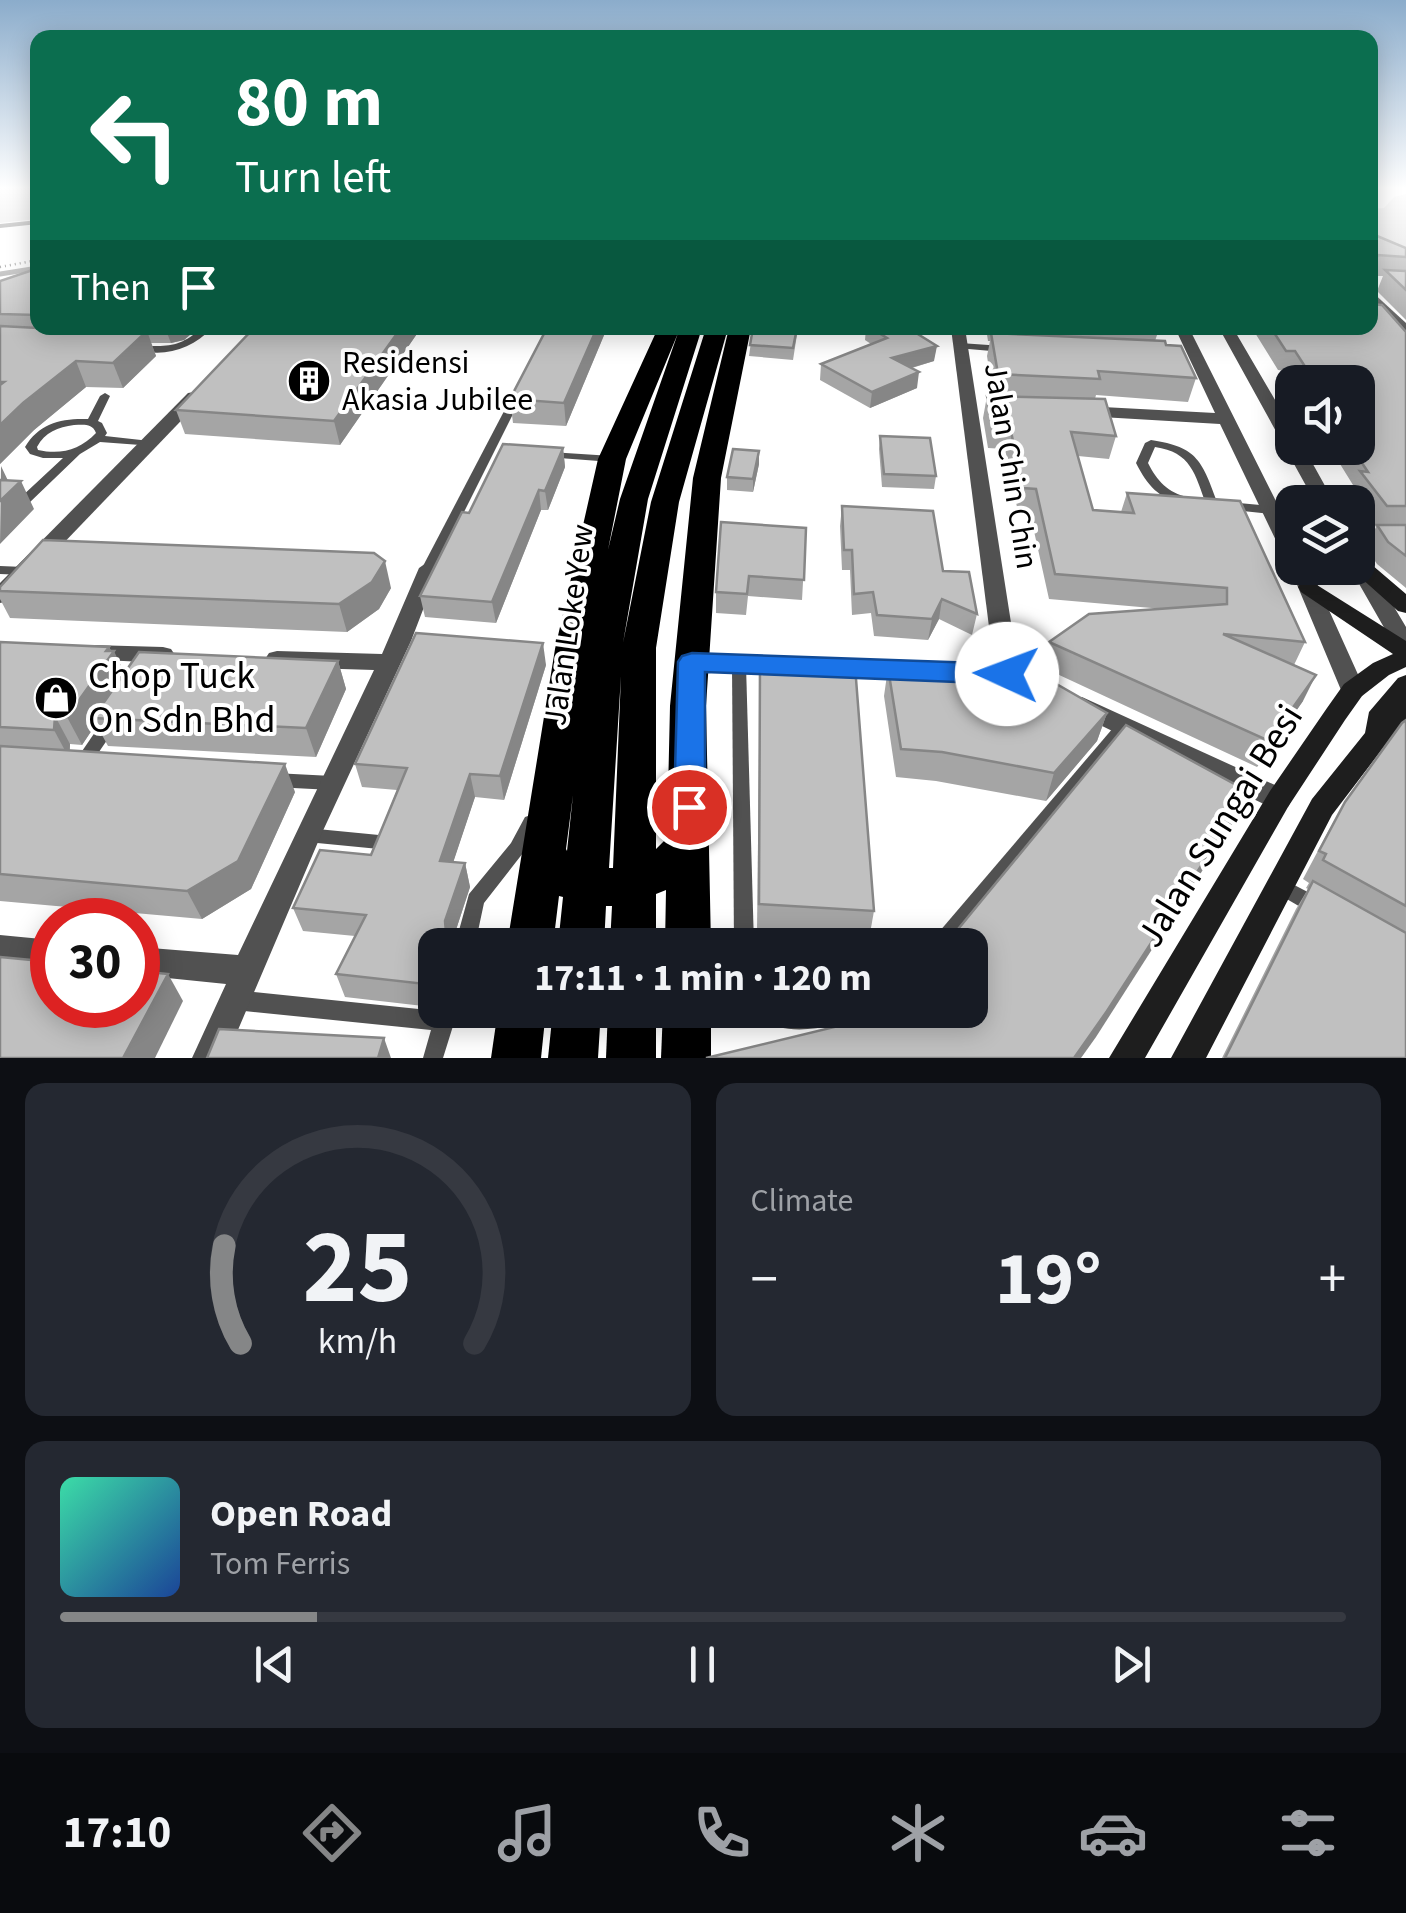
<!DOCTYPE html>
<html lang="en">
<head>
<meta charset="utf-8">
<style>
	:root { --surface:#171b24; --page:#242831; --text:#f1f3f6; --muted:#9ea1a6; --line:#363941; --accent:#858687 }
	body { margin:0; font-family:"Source Sans 3",sans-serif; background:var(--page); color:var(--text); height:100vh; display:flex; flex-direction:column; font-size:38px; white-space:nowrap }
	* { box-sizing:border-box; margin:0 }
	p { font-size:32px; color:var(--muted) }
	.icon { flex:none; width:55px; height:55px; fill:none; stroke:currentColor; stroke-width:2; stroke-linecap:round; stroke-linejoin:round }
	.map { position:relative; height:1058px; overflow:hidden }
	.drawer { display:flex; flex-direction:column; gap:25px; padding:25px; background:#0d0f14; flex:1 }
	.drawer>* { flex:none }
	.banner { position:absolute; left:30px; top:30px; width:1348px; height:305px; border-radius:20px; box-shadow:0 5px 25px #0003; background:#0b6e4f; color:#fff; overflow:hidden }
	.fabs { position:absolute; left:1275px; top:365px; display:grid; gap:20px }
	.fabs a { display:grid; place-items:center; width:100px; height:100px; border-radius:20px; background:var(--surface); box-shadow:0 5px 25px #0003; font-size:50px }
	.speed { position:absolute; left:30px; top:898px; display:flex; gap:20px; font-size:50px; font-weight:700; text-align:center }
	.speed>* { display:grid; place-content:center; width:130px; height:130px; border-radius:50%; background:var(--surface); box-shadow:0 5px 25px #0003; line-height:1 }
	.speed .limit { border:15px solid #d22; background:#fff; color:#111 }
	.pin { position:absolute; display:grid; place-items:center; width:85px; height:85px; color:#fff; margin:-42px; border:5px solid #fff; border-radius:50%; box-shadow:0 2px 10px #0007 }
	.me { position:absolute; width:110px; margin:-55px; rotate:272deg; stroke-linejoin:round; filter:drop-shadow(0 0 8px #0008) }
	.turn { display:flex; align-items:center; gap:35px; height:210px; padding:0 40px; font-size:45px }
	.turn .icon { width:130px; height:130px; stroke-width:2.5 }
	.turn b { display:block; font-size:70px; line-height:85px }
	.then { display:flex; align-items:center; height:95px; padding:0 40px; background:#0003; gap:20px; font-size:38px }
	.big { font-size:75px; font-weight:700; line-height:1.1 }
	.drawer .card { flex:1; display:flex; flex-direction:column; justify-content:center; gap:15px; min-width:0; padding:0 35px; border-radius:20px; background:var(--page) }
	.drawer .dial { align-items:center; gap:0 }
	.dial svg { height:260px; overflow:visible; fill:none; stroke:var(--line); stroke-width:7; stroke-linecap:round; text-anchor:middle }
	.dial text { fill:var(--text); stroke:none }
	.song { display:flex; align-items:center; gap:30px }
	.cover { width:120px; height:120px; border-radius:15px; background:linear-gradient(135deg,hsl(160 70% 55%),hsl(220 70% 35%)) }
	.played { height:10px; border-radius:5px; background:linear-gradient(90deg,var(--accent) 20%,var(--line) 20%) }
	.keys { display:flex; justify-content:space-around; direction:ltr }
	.heat { display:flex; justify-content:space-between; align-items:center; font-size:55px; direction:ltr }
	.drawer .tiles { flex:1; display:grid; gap:25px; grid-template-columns:1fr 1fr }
	.card:last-child { grid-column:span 2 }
	.trip { position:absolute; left:418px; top:928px; width:570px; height:100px; border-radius:20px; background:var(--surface); box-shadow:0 5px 25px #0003; font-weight:700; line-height:100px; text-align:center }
	.tabs { display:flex; height:160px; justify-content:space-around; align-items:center; background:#090b0e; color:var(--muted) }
	.tabs .icon { width:70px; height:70px }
	.tabs .on { color:var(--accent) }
	.tabs b { font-size:45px; color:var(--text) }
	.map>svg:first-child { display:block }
	.green { fill:#d8d8d8 }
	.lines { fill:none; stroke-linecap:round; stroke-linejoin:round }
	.stream { stroke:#9f9f9f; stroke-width:5 }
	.path { stroke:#737373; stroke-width:2.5; stroke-dasharray:1 4; stroke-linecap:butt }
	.lane { fill:#515151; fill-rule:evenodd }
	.street { fill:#515151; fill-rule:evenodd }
	.secondary { fill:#1e1e1e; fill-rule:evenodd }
	.highway { fill:#000; fill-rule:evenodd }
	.wall { fill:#a5a5a5 }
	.shaded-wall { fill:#868686 }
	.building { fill:#c0c0c0; stroke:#868686; stroke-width:2.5 }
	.route { fill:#1a73e8; stroke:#114b97; stroke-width:2.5 }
	.labels { text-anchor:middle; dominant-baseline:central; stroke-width:8; stroke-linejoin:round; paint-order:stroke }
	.poi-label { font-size:32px; fill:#000; stroke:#fff; text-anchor:start }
	.street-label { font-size:32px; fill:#000; stroke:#fff }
	.near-poi-label { font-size:38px; fill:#000; stroke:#fff; text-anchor:start }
	.near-street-label { font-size:38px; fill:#000; stroke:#fff }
</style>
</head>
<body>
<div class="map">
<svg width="1406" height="1058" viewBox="0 0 1406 1058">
	<rect width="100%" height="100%" fill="#fff"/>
	<!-- green -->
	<g class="green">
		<polygon points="0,188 37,188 37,219 0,223"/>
		<polygon points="1406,194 1406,259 1370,247 1370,209 1384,208 1394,197"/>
	</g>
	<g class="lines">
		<!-- stream -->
		<polyline class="stream" points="0,274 38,268"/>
		<!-- path -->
		<polyline class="path" points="0,267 38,260"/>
		<!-- lane -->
		<g class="lane">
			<polygon points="38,220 38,224 0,228 0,224"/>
			<path d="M202 328H212C191 350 161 359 132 348L137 345C166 347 179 348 202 328Z"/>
			<polygon points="960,343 1003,346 1008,349 1003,352 957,348 955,346"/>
			<polygon points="519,389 524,392 436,568 434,571 424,571 422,568 514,392"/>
			<path d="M105 393 110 396 98 421 102 423 107 433 105 436 150 441 156 444 154 446 100 442 80 454 28 504H20L18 501 20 498 63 458H43L30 454 25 447C39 423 62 418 88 419L100 396ZM74 425C84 425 92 423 96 433 80 450 61 455 38 450L37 447C45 432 58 427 74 425Z"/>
			<path d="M1151 440C1199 447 1202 462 1218 504L1216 507H1208L1206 504C1195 474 1191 452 1155 447L1148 463C1157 481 1168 493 1188 497L1190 500 1184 504C1159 499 1147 485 1136 463L1145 443Z"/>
			<polygon points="550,452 612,456 618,459 612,462 546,457 544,455 546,453"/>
			<polygon points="1228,502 1271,506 1277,510 1271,514 1224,509 1222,506 1224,503"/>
			<polygon points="0,566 24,567 31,571 24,575 0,574"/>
			<polygon points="739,660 744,661 746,665 754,945 734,945 732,665 734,661"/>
			<polygon points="110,717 116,719 118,723 116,727 88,768 82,770 76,768 74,764 76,760 104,719"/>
			<polygon points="1125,719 1131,721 1133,725 1131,729 952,945 930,945 933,939 1119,721"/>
			<polygon points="274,773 332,776 338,778 340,783 338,788 332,790 274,787 268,785 266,780 268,775"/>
			<polygon points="531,815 537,817 540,822 523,853 484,903 475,945 455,945 469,894 511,843 525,817"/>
			<polygon points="307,828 379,835 385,837 388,842 385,847 379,849 307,842 301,840 298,835 301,830"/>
			<polygon points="1279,877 1323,900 1325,906 1323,912 1316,914 1309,912 1273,891 1270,885 1273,879"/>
			<polygon points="235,990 438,1011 458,1010 443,1058 423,1058 431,1030 235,1010 228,1007 225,1000 228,993"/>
			<path d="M757 1010H863L860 1017C833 1027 774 1042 757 1010Z"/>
		</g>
		<!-- street -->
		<g class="street">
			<polygon points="1370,290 1406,323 1406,336 1401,335 1370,302"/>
			<polygon points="951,328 965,328 1019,674 1015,680 999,680 995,674"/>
			<polygon points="1175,328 1189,328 1292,533 1292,559 1282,553 1220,424 1084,416 1075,411 1084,406 1215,413"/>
			<polygon points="1219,328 1233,328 1292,429 1292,448 1304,448 1334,502 1315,502"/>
			<polygon points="194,392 200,393 200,401 8,601 0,603 0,583 188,393"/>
			<polygon points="1406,531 1406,543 1358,544 1358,532"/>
			<polygon points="1358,556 1365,558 1406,627 1406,654 1398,652 1350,568 1358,568"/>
			<polygon points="429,561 439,568 411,641 321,835 226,1058 192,1058 226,984 138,975 138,947 238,955 374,670 277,667 269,665 265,659 269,653 277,651 382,654 419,568"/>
			<polygon points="1292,563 1292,568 1310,568 1365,690 1362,696 1353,699 1344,696 1341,690 1290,568"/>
			<polygon points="92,645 163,647 171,649 175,655 171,661 163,663 84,659 80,653 84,647"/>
			<polygon points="692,654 785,659 793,661 797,667 793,673 785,675 692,670 684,668 680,662 684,656"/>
			<polygon points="829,660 915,663 923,665 927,671 923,677 915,679 829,676 821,674 817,668 821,662"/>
			<polygon points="1082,697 1288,791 1292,799 1288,807 1279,810 1270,807 1073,712 1070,706 1073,700"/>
			<polygon points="0,935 52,940 52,968 0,963"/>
		</g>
		<!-- secondary -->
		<g class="secondary">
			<polygon points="1358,557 1365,559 1406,594 1406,613 1398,611 1351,569 1358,568"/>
			<polygon points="1309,580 1406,641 1406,667 1389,675 1362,696 1345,720 1288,807 1145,1058 1109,1058 1270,791 1327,708 1344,684 1373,663 1393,654 1301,592 1298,587 1301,582"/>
			<polygon points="1406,675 1406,724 1396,731 1332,815 1206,1058 1171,1058 1312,799 1365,733 1369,712 1398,678"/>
		</g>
		<!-- highway -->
		<g class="highway">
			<path d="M658 328H702L648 499 623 643 651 502 706 328H728L679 502 656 648V849L667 838 670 706 693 478 729 328H751L721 478 706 706 711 945H665L666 890 656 894V945H610L612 906H606L604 945H558L563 897 559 896 553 945H507L555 649 598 459ZM678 333 620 499 608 550 626 459ZM621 676 613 868H609ZM573 795 567 851 566 849Z"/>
			<polygon points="498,1010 546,1010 541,1058 491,1058"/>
			<polygon points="553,1010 601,1010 598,1058 548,1058"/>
			<polygon points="608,1010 656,1010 656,1058 606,1058"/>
			<polygon points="663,1010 711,1010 711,1058 661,1058"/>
		</g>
	</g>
	<!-- wall -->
	<g class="wall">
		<polygon points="1370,233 1406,248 1406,320 1377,291 1383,276 1370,276"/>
		<polygon points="38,266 38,328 198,328 184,340 171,343 151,343 156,356 123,388 86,387 34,430 0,464 0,281 30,271"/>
		<polygon points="421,328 340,445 185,434 176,410"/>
		<polygon points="547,328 607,328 566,426 513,423 510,399"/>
		<polygon points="753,328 798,328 793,360 749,356"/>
		<polygon points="866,328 908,328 934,361 912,368 917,388 870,408 820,380 821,364 871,344 865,340"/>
		<polygon points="986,328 1156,328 1158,332 1155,341 1166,345 1196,378 1188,402 1096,395 1095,399 1116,436 1109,459 1078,456 1093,510 1121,512 1127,493 1305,642 1294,665 1303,701 1257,767 1042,667 1049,642 1163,609 1049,599 1030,513 1018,512 1005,449 988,448 983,418 987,396 993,396 987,356 990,341 988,341"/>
		<polygon points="1252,328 1370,328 1406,332 1406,588 1377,564 1366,548 1376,527 1350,493 1353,485 1332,451 1333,448 1358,448 1358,382 1295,382 1287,371 1278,370"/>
		<polygon points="880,436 936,476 934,489 882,487 879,449"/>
		<polygon points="563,448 565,467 548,510 541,510 496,623 425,617 420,596 469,513"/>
		<polygon points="759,451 759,464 753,492 727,490 727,477"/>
		<polygon points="842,506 943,571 977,614 972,635 939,619 928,640 874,636 871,613 852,615 850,570 842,570 840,526"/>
		<polygon points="806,528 802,600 748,596 746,615 716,613 716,592"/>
		<polygon points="0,587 391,588 379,609 347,632 10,618 0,599"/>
		<polygon points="0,642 109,647 124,673 338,661 346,689 316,757 108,746 96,724 82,745 70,744 70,750 295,792 251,889 202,919 0,901"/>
		<polygon points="760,662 874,911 869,939 757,932"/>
		<polygon points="546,665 504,800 475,797 453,862 465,863 470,887 451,945 435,945 435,999 432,1007 345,997 336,974 355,936 303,931 293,908 371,855 397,790 362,787 355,764"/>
		<polygon points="888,668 1107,713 1097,741 1046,801 936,781 896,777 884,696"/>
		<polygon points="1406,720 1406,1058 1222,1058 1296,909 1308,889 1306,888 1309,883 1303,879 1329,830 1345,802"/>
	</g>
	<!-- shaded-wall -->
	<g class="shaded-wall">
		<polygon points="165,328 198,328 184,340 171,343"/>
		<polygon points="401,328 421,328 340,445 334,421"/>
		<polygon points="597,328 607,328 566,426 564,403"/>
		<polygon points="147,331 156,356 123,388 113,363"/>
		<polygon points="937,346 934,361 890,374 892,358"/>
		<polygon points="76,361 86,387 34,430 0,464 0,425 23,403"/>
		<polygon points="919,372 917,388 870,408 872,392"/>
		<polygon points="563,448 565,467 548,510 545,491"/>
		<polygon points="759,451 759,464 753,492 753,479"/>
		<polygon points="1,466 12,489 21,481 34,509 0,544"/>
		<polygon points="539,490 541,510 496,623 492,602"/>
		<polygon points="385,561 391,588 379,609 347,632 339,604"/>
		<polygon points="942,599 939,619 928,640 932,619"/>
		<polygon points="543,643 546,665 504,800 500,776"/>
		<polygon points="109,647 112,654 114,651 127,679 93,718 96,724 82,745 67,717"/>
		<polygon points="338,661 346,689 316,757 306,728"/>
		<polygon points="1316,675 1303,701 1257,767 1269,741"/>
		<polygon points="1107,713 1097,741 1046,801 1054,773"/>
		<polygon points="55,716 70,744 69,758 54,730"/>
		<polygon points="285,764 295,792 251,889 202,919 187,891"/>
		<polygon points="470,774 475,797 446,884 440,861"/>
		<polygon points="1249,792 1236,818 1096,1037 1081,1058 1074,1058"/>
		<polygon points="465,863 470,887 451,945 441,945 445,921"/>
		<polygon points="435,960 435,999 432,1007 425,984"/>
		<polygon points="168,974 183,1001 155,1058 123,1058"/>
		<polygon points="384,1038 391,1058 378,1058"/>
	</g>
	<!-- building -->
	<g class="building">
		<polygon points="1370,233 1406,248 1406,257 1378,255 1375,261 1370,256"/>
		<polygon points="38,266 38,315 0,314 0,281 30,271 32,267"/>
		<polygon points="1385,270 1406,271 1406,290"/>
		<polygon points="1370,304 1382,305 1406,332 1406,506 1387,506 1360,471 1368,472 1352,448 1358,448 1358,431 1367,432 1358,418 1358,382 1315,382 1295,351 1286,351 1271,328 1370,328"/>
		<polygon points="0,326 38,328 147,331 113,363 76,361 23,403 0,425 0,385 4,382 0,382"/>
		<polygon points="254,328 401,328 334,421 176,410"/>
		<polygon points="547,328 597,328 564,403 510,399"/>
		<polygon points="753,328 797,328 793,348 750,345"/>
		<polygon points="871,328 908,328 937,346 892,358 919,372 872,392 821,364 887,338"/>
		<polygon points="1087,328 1156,328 1158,332"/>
		<polygon points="991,333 1165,341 1166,345 1181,346 1196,378 1098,371 1100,379 998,374"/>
		<polygon points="987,396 1105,399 1116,436 1071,432 1093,510 1134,513 1127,493 1240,501 1305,642 1223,634 1316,675 1269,741 1049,642 1089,614 1227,604 1227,588 1055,574 1036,489 1023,488 1010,427 992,425"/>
		<polygon points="880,436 930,438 936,476 884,474"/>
		<polygon points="503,444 563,448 545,491 539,490 492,602 420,596 462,512 469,513"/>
		<polygon points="733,449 759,451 753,479 727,477"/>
		<polygon points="0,480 21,481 0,501"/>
		<polygon points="842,506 933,511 943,571 969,572 977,614 942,599 932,619 877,615 873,592 854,594 852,550 844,550"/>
		<polygon points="721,522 806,528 804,580 749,576 747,594 716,592"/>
		<polygon points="1377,525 1406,525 1406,556 1388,542"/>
		<polygon points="43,540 374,553 385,561 372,582 339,604 0,591 0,587"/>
		<polygon points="416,633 543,643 500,776 470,774 440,861 465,863 445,921 446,933 441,945 435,945 435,960 425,984 336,974 366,915 293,908 320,850 371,855 407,768 355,764"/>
		<polygon points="0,642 109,647 106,651 114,651 67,717 55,716 54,730 0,727"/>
		<polygon points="139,652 338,661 306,728 93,718"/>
		<polygon points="760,662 855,666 874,911 759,904"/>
		<polygon points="889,663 1025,666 1107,713 1054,773 942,752 901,749 888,668"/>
		<polygon points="1406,720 1406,906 1323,860 1326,854 1319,851 1345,802 1402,723"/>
		<polygon points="1126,725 1249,792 1107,1011 1074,1058 706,1058 888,1014 891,1010 970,1010 970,945 945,945"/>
		<polygon points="0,746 285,764 238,861 187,891 0,874"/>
		<polygon points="1313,881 1406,933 1406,1058 1225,1058"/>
		<polygon points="0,957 52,962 52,1005 138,1005 138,971 168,974 123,1058 0,1058"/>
		<polygon points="219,1029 384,1038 378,1058 207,1058"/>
	</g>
	<!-- sky -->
	<linearGradient id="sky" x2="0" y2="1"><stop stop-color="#8baccb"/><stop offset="0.56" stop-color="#fff"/><stop offset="1" stop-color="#fff" stop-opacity="0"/></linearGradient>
	<rect width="1406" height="336" fill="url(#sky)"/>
	<!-- route -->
	<polygon class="route" points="692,653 1007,664 1017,667 1021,674 1017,681 1007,684 705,672 705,807 700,816 689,820 678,816 674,807 678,662 682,656"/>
	<!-- icons -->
	<defs>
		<g id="building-disc" transform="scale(2.25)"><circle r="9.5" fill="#000" stroke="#fff"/><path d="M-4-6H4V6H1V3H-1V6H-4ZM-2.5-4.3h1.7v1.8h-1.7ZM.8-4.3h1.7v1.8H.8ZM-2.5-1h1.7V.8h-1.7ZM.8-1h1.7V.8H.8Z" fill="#fff"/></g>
		<g id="shop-disc" transform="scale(2.25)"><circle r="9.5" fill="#000" stroke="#fff"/><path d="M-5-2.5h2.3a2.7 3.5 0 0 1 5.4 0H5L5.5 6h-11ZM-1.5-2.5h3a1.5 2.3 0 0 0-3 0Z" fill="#fff"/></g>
	</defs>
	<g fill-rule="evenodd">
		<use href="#building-disc" x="309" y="381"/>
		<use href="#shop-disc" x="56" y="698"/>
	</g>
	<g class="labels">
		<!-- poi labels -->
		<g class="poi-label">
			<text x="342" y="363">Residensi<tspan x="342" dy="37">Akasia Jubilee</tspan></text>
		</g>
		<!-- street labels -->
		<g class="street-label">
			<text transform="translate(1011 466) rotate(81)">Jalan Chin Chin</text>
			<text transform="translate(569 625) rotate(-82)">Jalan Loke Yew</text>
		</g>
		<!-- near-poi labels -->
		<g class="near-poi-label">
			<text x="88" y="676">Chop Tuck<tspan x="88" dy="44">On Sdn Bhd</tspan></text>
		</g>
		<!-- near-street labels -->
		<g class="near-street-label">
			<text transform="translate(1220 826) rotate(-58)">Jalan Sungai Besi</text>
		</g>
	</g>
</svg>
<div class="fabs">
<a><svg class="icon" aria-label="sound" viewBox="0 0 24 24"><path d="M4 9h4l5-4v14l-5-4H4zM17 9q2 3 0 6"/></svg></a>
<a><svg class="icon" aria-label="layers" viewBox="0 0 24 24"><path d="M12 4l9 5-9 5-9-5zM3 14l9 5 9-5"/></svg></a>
</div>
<div class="speed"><div class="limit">30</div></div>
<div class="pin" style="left:689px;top:807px;background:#d93025"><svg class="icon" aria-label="arrive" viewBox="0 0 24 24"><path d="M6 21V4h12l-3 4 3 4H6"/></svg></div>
<svg class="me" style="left:1007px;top:674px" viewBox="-20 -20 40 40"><circle r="19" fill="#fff"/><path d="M0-13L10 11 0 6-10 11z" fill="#1a73e8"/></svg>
<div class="trip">17:11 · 1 min · 120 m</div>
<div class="banner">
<div class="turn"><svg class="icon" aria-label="left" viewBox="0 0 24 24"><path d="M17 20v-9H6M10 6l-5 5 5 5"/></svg><div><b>80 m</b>Turn left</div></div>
<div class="then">Then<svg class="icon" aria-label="arrive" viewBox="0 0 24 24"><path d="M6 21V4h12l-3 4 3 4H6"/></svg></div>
</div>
</div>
<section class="drawer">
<div class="tiles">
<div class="card dial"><svg viewBox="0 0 100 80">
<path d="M14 69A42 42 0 1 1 86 69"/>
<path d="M14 69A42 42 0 0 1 9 39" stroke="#858687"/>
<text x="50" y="56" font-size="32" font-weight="700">25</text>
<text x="50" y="72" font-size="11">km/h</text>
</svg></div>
<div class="card"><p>Climate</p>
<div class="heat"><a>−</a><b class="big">19°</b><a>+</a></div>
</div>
<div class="card">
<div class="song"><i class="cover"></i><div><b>Open Road</b><p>Tom Ferris</p></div></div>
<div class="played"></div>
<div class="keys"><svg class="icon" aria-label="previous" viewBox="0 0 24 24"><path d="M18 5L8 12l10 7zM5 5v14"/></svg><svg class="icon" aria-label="pause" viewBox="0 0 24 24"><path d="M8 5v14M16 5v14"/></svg><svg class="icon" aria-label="next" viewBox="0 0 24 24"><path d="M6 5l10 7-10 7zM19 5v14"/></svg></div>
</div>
</div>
</section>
<nav class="tabs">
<b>17:10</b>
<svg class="icon on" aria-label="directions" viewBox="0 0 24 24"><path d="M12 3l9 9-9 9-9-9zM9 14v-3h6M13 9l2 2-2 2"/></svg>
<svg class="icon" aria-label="music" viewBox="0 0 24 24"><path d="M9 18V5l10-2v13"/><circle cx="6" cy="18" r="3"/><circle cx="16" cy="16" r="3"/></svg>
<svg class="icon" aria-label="phone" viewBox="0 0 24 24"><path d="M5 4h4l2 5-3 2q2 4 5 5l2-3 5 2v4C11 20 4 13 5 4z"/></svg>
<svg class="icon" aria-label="climate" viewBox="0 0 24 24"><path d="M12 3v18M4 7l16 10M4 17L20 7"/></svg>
<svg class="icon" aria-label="car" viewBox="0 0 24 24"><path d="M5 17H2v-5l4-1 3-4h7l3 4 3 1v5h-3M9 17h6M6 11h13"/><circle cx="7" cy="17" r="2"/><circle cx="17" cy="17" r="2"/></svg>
<svg class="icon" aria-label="filters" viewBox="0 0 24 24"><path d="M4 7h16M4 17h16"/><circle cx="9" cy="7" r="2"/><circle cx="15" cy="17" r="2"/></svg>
</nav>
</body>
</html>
